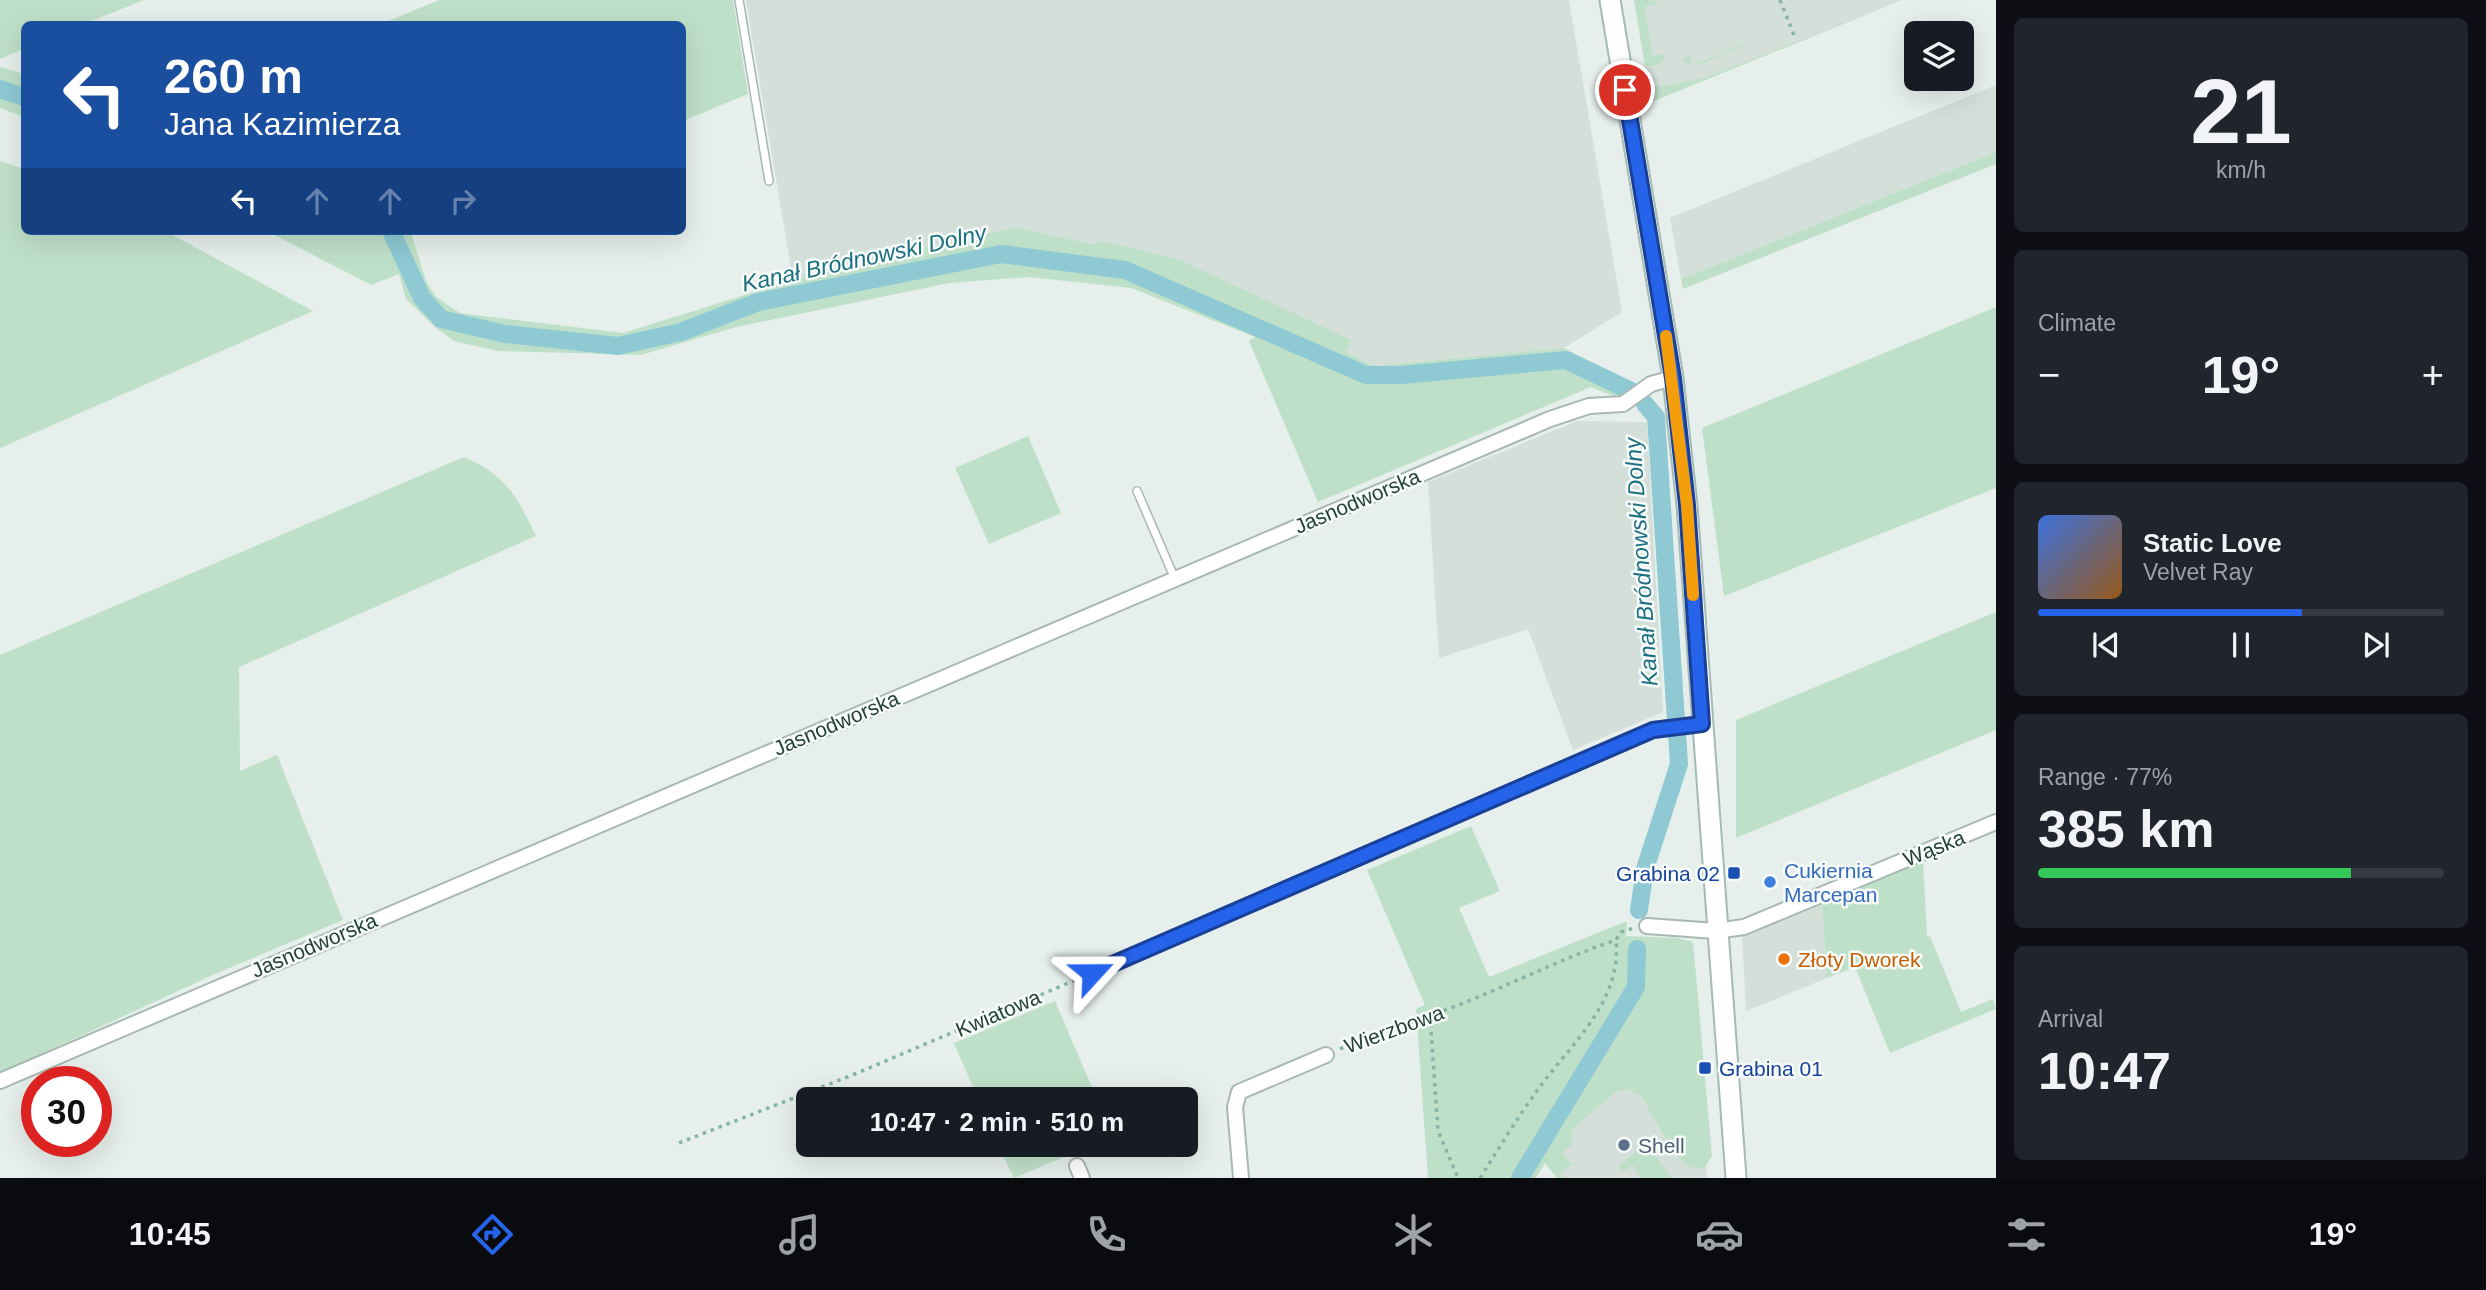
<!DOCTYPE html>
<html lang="en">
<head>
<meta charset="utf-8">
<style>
	:root { --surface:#171b24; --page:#20242c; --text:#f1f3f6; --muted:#9ea1a6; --line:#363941; --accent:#2563eb }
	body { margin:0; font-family:Helvetica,sans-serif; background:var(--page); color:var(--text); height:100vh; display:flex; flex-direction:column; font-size:26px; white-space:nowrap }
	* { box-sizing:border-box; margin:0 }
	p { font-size:23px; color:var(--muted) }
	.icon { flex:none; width:38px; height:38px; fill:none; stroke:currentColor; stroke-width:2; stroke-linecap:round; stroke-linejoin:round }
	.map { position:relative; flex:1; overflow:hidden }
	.side { display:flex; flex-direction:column; gap:18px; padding:18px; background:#0d0f14; width:490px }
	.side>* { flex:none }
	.guide { position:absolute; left:21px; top:21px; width:665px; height:214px; border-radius:10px; box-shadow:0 7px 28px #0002; background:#1a4fa0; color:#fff; overflow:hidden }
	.tools { position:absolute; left:1904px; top:21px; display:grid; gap:14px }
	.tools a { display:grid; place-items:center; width:70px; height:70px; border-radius:10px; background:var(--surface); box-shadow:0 7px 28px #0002; font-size:35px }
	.speed { position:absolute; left:21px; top:1066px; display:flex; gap:14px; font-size:35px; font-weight:700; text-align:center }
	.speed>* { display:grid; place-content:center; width:91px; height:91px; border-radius:50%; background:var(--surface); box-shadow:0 7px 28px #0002; line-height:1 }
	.speed .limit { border:10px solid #d22; background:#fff; color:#111 }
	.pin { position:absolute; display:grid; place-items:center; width:60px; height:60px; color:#fff; margin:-30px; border:4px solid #fff; border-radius:50%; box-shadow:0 2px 7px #0007 }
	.me { position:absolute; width:77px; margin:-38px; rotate:66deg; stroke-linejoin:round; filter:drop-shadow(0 0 5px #0008) }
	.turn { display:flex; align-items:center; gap:24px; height:147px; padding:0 28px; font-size:32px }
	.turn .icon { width:91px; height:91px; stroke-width:2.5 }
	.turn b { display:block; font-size:49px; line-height:60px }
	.lanes { display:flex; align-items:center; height:66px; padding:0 28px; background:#0003; justify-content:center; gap:35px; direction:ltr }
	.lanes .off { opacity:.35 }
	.big { font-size:52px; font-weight:600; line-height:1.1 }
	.side .tile { flex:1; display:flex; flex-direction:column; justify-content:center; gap:10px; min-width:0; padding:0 24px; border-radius:10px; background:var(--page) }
	.side .dial { align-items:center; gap:0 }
	.dial b { font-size:91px; line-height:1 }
	.song { display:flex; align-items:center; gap:21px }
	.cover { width:84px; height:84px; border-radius:10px; background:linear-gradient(135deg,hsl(220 70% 55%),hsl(30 70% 35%)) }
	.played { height:7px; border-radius:4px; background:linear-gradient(90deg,var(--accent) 65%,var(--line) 65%) }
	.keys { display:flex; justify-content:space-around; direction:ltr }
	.heat { display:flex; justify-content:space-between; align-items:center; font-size:38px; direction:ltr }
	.charge { height:10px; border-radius:5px; background:linear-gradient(90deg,#34c759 77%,var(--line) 0) }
	.trip { position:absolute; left:796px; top:1087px; width:402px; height:70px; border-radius:10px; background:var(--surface); box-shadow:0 7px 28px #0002; font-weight:600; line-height:70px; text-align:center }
	.menu { display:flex; height:112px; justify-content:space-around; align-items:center; background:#090b0e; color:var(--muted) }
	.menu .icon { width:49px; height:49px }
	.menu .on { color:var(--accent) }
	.menu b { font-size:32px; color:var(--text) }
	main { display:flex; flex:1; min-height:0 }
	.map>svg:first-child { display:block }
	.built { fill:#d4dfda }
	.green { fill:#bfe0c8 }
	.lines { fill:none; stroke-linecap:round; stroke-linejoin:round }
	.canal { stroke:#8ec9d4; stroke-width:18 }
	.service-casing { stroke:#a8b8b2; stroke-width:10 }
	.minor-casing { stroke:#a8b8b2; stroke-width:18 }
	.secondary-casing { stroke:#a4bbb3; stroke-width:23 }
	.path { stroke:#86b3a5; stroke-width:3.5; stroke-dasharray:3.5 5; stroke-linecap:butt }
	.service { stroke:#fff; stroke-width:7 }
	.minor { stroke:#fff; stroke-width:14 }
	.secondary { stroke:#fff; stroke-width:19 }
	.route-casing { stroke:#184099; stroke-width:18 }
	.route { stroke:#2563eb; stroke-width:12 }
	.slow { stroke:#f59e0b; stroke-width:12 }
	.transit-dot { fill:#1a4fb4; stroke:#f7fbf9; stroke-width:2.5 }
	.shop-dot { fill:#3f7fe0; stroke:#f7fbf9; stroke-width:2.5 }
	.food-dot { fill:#e8710a; stroke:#f7fbf9; stroke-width:2.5 }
	.service-dot { fill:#5c6f8a; stroke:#f7fbf9; stroke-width:2.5 }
	.labels { text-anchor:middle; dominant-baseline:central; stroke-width:5; stroke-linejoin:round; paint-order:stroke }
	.street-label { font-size:21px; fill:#24423a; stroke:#f7fbf9 }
	.shop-label { font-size:21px; fill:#366cbe; stroke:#f7fbf9; text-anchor:start }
	.transit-label { font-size:21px; fill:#164399; stroke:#f7fbf9; text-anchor:end }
	.food-label { font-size:21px; fill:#c56008; stroke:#f7fbf9; text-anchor:start }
	.service-label { font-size:21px; fill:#4e5e75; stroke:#f7fbf9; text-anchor:start }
	.water-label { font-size:23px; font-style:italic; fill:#1c6f80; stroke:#f7fbf9 }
</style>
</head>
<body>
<main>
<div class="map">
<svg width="1996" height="1178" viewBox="0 0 1996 1178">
	<rect width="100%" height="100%" fill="#e6efeb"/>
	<!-- built -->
	<g class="built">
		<polygon points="746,0 1569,0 1622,312 1564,348 1374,366 1346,352 1351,340 1102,241 1091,244 1016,227 793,280"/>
		<polygon points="1634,0 1902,0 1651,102"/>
		<polygon points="1996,85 1996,152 1681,279 1670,218"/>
		<polygon points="1577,421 1647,422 1663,712 1573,750 1528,629 1439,658 1428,482"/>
		<polygon points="1822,903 1827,978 1746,1011 1742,936"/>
		<polygon points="1617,1042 1712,1156 1706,1166 1707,1178 1557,1178 1545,1162"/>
	</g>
	<!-- green -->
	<g class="green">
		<polygon points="0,0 144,0 84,24 24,24 24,49 0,59"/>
		<polygon points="439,0 733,0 748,94 683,121 682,24 381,24"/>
		<polygon points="1634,0 1654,0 1657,4 1644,7 1653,56 1665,54 1663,61 1656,66 1645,65"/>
		<polygon points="1902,0 1651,102 1649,90 1652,88 1705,78"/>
		<polygon points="1787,26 1696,66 1683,61 1688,53 1693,65"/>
		<polygon points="0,67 24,74 24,117 0,108"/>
		<polygon points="1996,152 1996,164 1683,289 1681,279"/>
		<polygon points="0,161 24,169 24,231 165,231 313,311 0,448"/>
		<path d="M1016 227 1091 244 1102 241 1180 260 1351 340 1346 352 1374 366 1564 348 1635 388C1618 401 1610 395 1591 387L1318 502 1249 341 1255 337 1131 288 1029 277 949 283 736 327 641 355 498 351 454 341 436 328 406 299 399 274 371 285 267 231H415L411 233 426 281 436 297 460 313 623 333 793 280Z"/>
		<polygon points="1996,307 1996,488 1724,596 1702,428"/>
		<polygon points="1028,436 1061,513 989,544 955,468"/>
		<path d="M464 457C507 476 516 495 536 536L239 667 240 771 277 755 343 920 215 974 0 1073V655Z"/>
		<polygon points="1996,612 1996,730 1736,838 1736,720"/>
		<path d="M1471 826 1500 891 1459 908 1489 977 1627 921 1626 936 1677 938 1693 942 1712 1156 1704 1168C1686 1170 1680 1160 1672 1146L1675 1143 1673 1139 1668 1142 1641 1096 1626 1089 1616 1092 1573 1128 1571 1145 1562 1153 1572 1164 1560 1173 1563 1178H1557L1545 1163 1536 1178H1428L1416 1009 1425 1005 1367 870Z"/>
		<polygon points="1923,861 1927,937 1930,936 1961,1012 1993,999 1996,1009 1890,1053 1855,967 1827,978 1822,903"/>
		<polygon points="1055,1001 1097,1099 978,1099 954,1043"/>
		<polygon points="998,1145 1092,1145 1014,1178"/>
		<polygon points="1649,1149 1653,1151 1671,1178 1641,1178 1633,1165 1622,1172 1618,1166 1639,1150"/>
	</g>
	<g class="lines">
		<!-- canal -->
		<g class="canal">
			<polyline points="0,89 24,97"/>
			<polyline points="391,231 422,298 441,319 505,334 618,346 681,332 758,302 1001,254 1125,270 1366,375 1401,375 1566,360 1629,390"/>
			<polyline points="1645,404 1656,417 1676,720"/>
			<polyline points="1639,910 1645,869 1679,764 1677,733"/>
			<polyline points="1520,1178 1636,987 1637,949"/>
		</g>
		<!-- service casing -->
		<g class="service-casing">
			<g id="service">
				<polyline points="739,0 769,181"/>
				<polyline points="1137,491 1175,579"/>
			</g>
		</g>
		<!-- minor casing -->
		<g class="minor-casing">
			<g id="minor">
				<polyline points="1647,926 1716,931 1744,927 1996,822"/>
				<polyline points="1092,973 1653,730 1702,724"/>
				<polyline points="0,1081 1550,419 1589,406 1623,404 1651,384 1673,378"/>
				<polyline points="1077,1166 1082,1178"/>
				<polyline points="1241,1178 1235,1107 1239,1092 1326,1055"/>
			</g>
		</g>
		<!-- secondary casing -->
		<g class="secondary-casing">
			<polyline id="secondary" points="1610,0 1673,378 1687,505 1736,1178"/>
		</g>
		<!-- path -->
		<g class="path">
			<polyline points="1780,0 1794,35"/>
			<polyline points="1430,1015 1438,1131 1458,1178"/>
			<path d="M1340 1049C1383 1030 1428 1018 1471 1000 1520 980 1566 957 1616 940L1621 932 1634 928"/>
			<polyline points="679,1143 855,1074 1080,978"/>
			<path d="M1480 1178C1499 1148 1518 1117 1539 1088 1572 1043 1622 1001 1616 940"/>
		</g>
		<!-- service -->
		<use href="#service" class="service"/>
		<!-- minor -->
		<use href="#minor" class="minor"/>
		<!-- secondary -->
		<use href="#secondary" class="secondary"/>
	</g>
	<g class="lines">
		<!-- route casing -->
		<g class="route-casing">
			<polyline id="route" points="1092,973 1653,730 1702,724 1687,505 1673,378 1625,90"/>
		</g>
		<!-- route -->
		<use href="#route" class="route"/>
		<!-- slow -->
		<polyline class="slow" points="1666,336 1687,505 1693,595"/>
	</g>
	<!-- markers -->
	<g class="transit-dot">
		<rect x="1727" y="866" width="14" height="14" rx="3.5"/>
		<rect x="1698" y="1061" width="14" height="14" rx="3.5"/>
	</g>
	<circle class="shop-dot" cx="1770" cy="882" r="7"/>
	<circle class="food-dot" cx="1784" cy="959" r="7"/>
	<circle class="service-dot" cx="1624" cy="1145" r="7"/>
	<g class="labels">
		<!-- street labels -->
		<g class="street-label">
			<text transform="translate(1357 501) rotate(-23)">Jasnodworska</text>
			<text transform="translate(836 723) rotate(-23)">Jasnodworska</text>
			<text transform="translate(1934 848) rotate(-22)">Wąska</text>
			<text transform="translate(314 945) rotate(-23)">Jasnodworska</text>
			<text transform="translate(998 1013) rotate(-23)">Kwiatowa</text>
			<text transform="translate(1394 1029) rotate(-20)">Wierzbowa</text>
		</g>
		<!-- shop labels -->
		<g class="shop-label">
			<text x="1784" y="870">Cukiernia<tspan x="1784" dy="24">Marcepan</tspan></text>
		</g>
		<!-- transit labels -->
		<g class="transit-label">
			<text x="1720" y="873">Grabina 02</text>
			<text x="1719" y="1068" text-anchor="start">Grabina 01</text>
		</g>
		<!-- food labels -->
		<g class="food-label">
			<text x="1798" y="959">Złoty Dworek</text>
		</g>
		<!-- service labels -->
		<g class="service-label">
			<text x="1638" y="1145">Shell</text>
		</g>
		<!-- water labels -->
		<g class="water-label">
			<text transform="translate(864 258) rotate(-12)">Kanał Bródnowski Dolny</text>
			<text transform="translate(1641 562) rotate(-94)">Kanał Bródnowski Dolny</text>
		</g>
	</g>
</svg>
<div class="tools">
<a><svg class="icon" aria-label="layers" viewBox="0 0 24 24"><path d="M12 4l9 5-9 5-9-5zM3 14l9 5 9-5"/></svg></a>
</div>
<div class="speed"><div class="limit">30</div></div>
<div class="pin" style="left:1625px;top:90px;background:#d93025"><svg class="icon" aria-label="arrive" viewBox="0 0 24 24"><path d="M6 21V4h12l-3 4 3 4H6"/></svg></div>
<svg class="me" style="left:1092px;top:973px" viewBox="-20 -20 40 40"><path d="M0-17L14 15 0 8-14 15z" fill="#2563eb" stroke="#fff" stroke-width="4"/></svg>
<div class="trip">10:47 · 2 min · 510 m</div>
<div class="guide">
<div class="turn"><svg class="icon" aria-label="left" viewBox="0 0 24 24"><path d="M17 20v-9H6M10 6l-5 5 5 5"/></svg><div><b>260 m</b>Jana Kazimierza</div></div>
<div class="lanes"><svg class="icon" aria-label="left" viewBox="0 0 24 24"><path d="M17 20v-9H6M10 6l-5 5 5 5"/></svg><svg class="icon off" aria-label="ahead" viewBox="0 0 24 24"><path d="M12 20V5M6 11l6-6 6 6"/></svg><svg class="icon off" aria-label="ahead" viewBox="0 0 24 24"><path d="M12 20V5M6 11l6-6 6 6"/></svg><svg class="icon off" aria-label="right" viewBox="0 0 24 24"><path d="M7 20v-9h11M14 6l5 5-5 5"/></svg></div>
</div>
</div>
<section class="side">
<div class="tile dial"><b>21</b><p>km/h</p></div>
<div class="tile"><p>Climate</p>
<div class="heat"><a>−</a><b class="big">19°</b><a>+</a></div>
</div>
<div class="tile">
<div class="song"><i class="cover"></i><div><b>Static Love</b><p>Velvet Ray</p></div></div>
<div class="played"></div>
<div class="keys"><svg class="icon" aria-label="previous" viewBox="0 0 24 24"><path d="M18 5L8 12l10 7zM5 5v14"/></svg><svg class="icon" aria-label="pause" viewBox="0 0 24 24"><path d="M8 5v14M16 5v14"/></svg><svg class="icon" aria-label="next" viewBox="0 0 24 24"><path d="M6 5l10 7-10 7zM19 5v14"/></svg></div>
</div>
<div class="tile"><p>Range · 77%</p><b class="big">385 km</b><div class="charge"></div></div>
<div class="tile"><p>Arrival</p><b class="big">10:47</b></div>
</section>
</main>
<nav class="menu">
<b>10:45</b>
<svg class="icon on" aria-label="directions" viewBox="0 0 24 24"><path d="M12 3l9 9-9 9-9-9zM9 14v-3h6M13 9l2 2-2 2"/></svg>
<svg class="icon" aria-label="music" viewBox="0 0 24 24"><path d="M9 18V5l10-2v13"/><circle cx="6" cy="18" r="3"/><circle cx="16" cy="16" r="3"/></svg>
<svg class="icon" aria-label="phone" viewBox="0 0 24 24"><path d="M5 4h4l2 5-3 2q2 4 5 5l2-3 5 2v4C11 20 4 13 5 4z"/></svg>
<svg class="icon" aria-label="climate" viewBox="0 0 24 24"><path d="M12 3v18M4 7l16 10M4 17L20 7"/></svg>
<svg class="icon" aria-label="car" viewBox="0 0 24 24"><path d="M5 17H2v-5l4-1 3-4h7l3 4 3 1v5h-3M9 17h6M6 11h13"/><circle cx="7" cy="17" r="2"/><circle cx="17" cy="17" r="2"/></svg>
<svg class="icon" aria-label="filters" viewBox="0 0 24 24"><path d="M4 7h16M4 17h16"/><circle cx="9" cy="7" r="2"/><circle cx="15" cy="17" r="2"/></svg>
<b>19°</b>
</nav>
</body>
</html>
